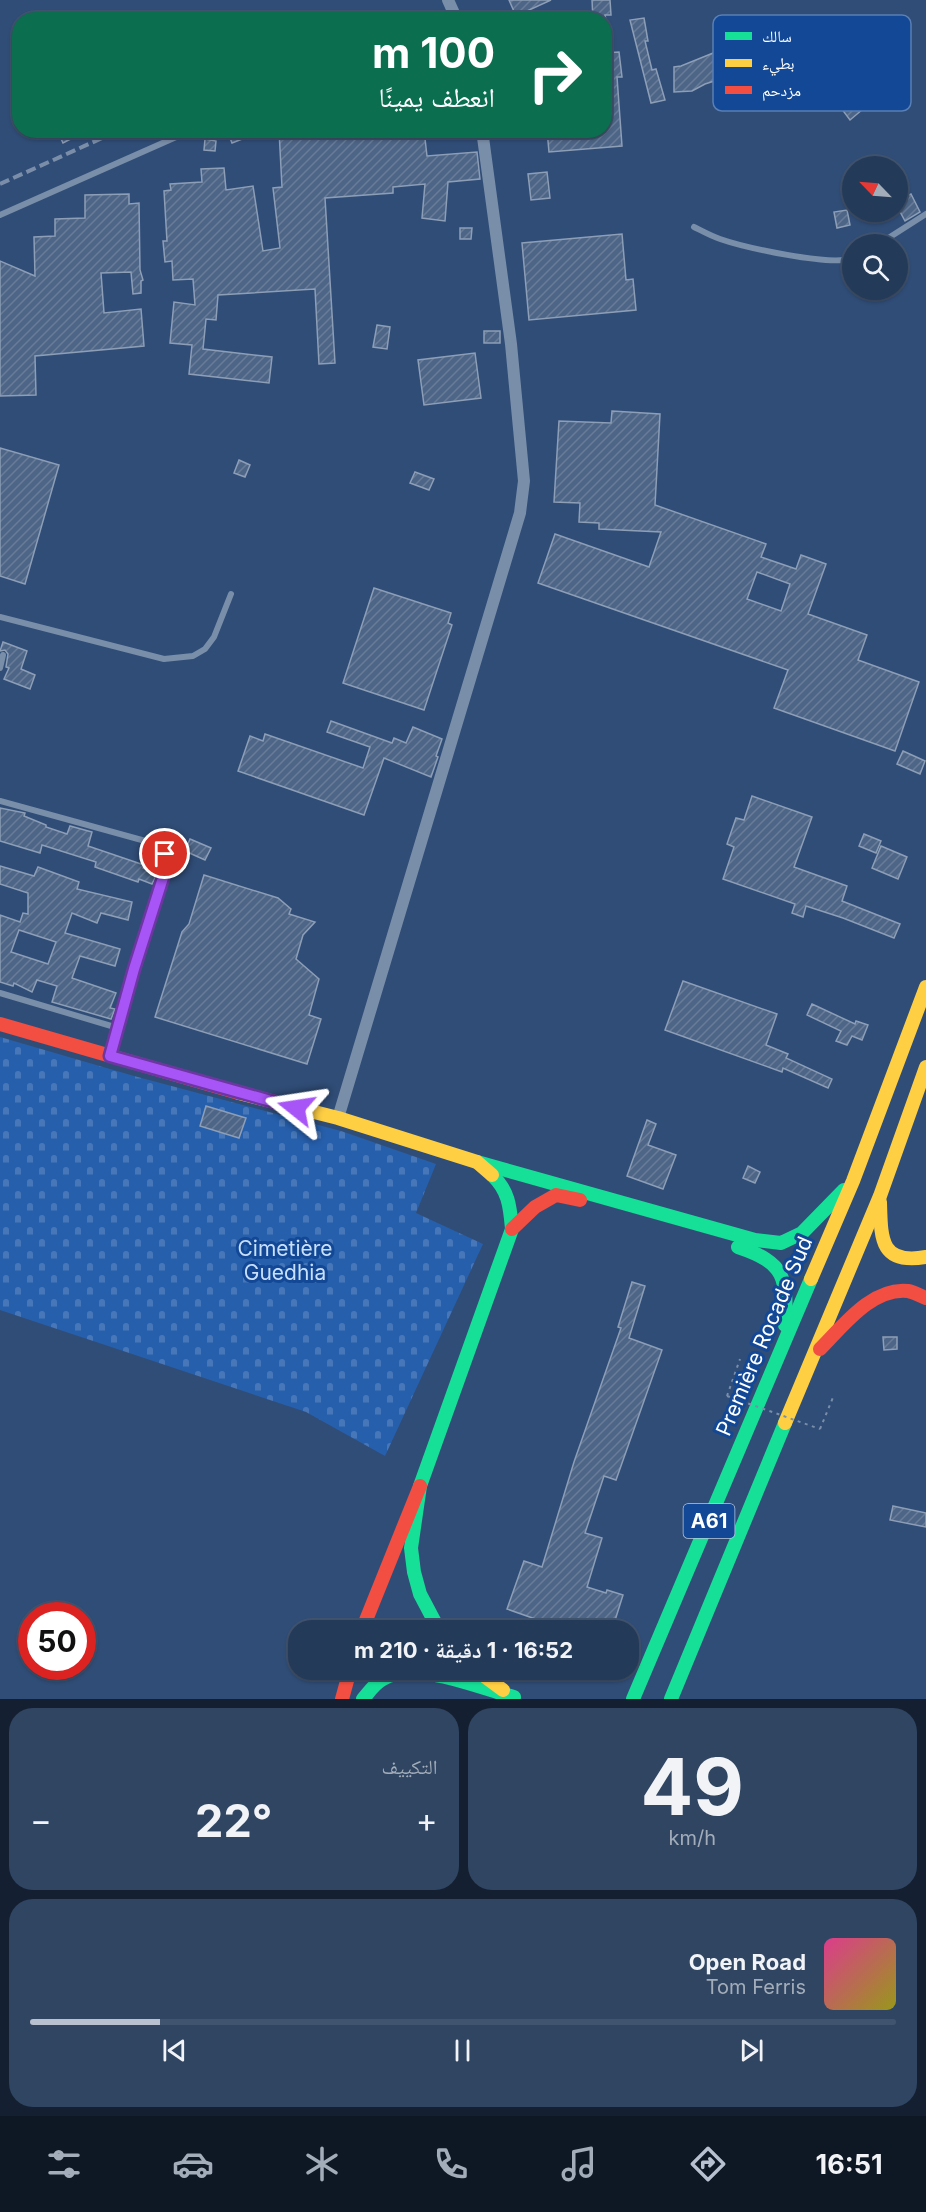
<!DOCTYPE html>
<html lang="ar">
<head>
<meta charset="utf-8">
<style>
	:root { --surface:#243a59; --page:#304562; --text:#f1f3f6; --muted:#a3adba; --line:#41546f; --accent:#b7c1cf }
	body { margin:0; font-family:Inter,"Noto Naskh Arabic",sans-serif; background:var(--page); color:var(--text); direction:rtl; height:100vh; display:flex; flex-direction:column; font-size:22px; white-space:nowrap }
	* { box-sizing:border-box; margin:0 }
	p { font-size:20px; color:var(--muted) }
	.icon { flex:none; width:33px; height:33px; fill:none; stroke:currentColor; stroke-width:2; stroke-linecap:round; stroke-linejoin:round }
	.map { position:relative; height:1699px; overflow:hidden; direction:ltr }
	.drawer { display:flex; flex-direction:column; gap:9px; padding:9px; background:#142031; flex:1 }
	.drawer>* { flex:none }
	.hud { position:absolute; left:12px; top:12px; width:600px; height:126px; border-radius:24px; box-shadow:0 2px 4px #0004,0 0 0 2px var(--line); direction:rtl; background:#0b6e4f; color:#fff; overflow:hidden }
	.needle { width:39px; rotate:295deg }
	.tools { position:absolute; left:842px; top:156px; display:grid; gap:12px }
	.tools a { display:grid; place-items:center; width:66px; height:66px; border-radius:50%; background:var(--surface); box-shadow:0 2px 4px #0004,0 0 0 2px var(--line); font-size:30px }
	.speed { position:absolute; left:18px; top:1602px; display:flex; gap:12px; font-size:30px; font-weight:700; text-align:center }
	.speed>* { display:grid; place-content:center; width:78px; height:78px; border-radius:50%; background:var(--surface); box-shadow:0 2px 4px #0004,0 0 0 2px var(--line); line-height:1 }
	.speed .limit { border:9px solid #d22; background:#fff; color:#111 }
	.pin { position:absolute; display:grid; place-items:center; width:51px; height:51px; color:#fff; margin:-26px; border:3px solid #fff; border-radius:50%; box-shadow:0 2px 6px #0007 }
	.me { position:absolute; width:66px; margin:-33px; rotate:285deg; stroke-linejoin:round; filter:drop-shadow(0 0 4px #0008) }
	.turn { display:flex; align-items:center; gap:21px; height:126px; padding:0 18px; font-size:27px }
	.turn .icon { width:78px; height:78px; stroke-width:2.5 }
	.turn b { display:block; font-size:42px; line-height:51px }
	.big { font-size:45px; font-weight:700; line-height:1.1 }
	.drawer .card { flex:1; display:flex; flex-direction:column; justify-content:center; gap:9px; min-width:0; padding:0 21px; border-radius:24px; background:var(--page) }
	.drawer .dial { align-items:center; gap:0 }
	.dial b { font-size:78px; line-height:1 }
	.song { display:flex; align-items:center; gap:18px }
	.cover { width:72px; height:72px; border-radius:9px; background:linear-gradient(135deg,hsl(330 70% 55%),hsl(60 70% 35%)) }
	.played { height:6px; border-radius:3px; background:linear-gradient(90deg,var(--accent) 15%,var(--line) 15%) }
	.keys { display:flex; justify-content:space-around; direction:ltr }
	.heat { display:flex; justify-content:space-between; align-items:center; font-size:33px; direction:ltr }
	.drawer .tiles { flex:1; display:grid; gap:9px; grid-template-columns:1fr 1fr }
	.card:last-child { grid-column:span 2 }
	.trip { position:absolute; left:288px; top:1620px; width:351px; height:60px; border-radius:24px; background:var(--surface); box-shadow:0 2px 4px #0004,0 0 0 2px var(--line); font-weight:700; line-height:60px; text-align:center; direction:rtl }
	.tabs { display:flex; height:96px; justify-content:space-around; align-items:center; background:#0e1724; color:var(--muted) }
	.tabs .icon { width:42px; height:42px }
	.tabs .on { color:var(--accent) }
	.tabs b { font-size:27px; color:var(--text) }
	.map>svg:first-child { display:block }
	.cemetery { fill:url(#cemetery-stones) }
	.building { fill:url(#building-hatch); stroke:#8d9eb7; stroke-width:1.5; fill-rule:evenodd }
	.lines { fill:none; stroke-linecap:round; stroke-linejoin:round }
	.path { stroke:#798ea9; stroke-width:2; stroke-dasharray:3 4.5; stroke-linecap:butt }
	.lane { stroke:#798ea9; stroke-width:6 }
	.street { stroke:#798ea9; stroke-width:12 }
	.fast { stroke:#16e098; stroke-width:14 }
	.slow { stroke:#ffcf43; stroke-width:14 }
	.jam { stroke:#f24e42; stroke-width:14 }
	.rail { stroke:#7b8ea9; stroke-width:4; stroke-dasharray:10 4.5; stroke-linecap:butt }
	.path-bridge { stroke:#798ea9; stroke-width:2; stroke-dasharray:3 4.5; stroke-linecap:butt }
	.route-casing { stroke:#6d37a1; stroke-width:15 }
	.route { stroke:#a855f7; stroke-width:10 }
	.labels { text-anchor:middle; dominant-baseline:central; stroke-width:6; stroke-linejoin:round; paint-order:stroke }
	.shield { fill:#124895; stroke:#b8c8df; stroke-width:1.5 }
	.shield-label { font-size:20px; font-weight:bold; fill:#fff }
	.park-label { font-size:21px; fill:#c8dffd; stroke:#124895 }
	.street-label { font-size:21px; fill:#fff; stroke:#124895 }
	.key { fill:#124895; stroke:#597fb5; stroke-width:1.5 }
	.key-label { font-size:16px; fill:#fff }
</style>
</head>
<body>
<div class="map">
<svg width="926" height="1699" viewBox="0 0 926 1699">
	<defs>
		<pattern id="cemetery-stones" width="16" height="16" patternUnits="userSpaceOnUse" patternTransform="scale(1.5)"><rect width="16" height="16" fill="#265fac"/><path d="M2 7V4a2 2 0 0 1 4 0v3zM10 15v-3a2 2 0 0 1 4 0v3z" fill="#4777b8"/></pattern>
		<pattern id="building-hatch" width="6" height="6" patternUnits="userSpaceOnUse" patternTransform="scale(1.5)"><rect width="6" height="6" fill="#4d6586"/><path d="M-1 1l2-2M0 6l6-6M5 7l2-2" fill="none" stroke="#687c98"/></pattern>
	</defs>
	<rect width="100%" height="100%" fill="#304d77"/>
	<!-- cemetery -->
	<polygon class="cemetery" points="0,1037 134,1076 341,1131 436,1164 416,1213 483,1244 385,1456 306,1412 0,1310"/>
	<!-- building -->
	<g class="building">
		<polygon points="509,0 551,0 516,16"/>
		<polygon points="592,0 610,0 611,15 605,15 606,20 593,20"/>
		<polygon points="765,16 778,35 768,42 764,37 743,52 749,62 734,70 736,74 705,84 692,91 674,92 674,67 681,66 728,47 727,45 740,38 737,33 747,25 749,28"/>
		<polygon points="644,18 648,41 645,41 652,70 656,69 665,100 651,103 630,20"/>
		<polygon points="619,52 622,77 617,77 622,146 549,152 547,130 604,130 604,53"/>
		<polygon points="860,93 869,104 850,120 841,108"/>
		<polygon points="57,130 88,130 63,143"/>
		<polygon points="227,130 263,130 263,131 232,143"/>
		<polygon points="279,130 424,130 427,156 477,152 480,179 448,182 445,221 422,218 425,184 393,187 393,193 325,198 335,363 319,364 315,289 218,295 216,320 206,319 203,349 272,357 269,383 189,374 192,345 170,343 174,302 195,305 193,279 173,280 172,261 165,262 163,241 167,241 164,191 171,190 170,184 202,182 201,169 224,168 226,190 253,186 263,251 280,248 273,188 282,187"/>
		<polygon points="205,139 216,141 215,151 204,150"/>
		<polygon points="547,172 550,198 531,200 528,174"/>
		<polygon points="129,194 129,204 139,203 140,270 143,280 141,281 141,293 133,294 131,272 101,273 104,313 141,309 144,346 35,356 36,395 0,396 0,261 35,276 34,237 55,236 55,219 85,218 85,195"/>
		<polygon points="911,194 920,212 905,221 897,206 897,201"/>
		<polygon points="847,210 850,225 837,228 834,212"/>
		<polygon points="460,228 472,228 471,239 460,239"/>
		<polygon points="622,234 626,280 633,279 636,310 529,320 522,243"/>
		<polygon points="377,325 390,327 387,349 373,347"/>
		<rect x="484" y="331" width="16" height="12"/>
		<polygon points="475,353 481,398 424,405 418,360"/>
		<path d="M612 411 660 414 655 505 766 544 761 557 796 569 801 555 826 564 808 614 867 635 858 660 919 682 895 751 774 708 788 670 538 583 555 534 649 567 661 532 599 529V523L579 522 580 503 554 502 559 421 611 423ZM757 572 790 584 781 611 747 599Z"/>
		<polygon points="0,448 59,465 25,584 0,576"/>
		<polygon points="239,460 250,465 245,477 234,473"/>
		<polygon points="415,472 434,479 429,490 410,483"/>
		<polygon points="374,588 451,613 448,623 452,625 424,710 343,683"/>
		<polygon points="3,642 27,651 21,669 35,675 30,689 4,679 9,668 6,667 8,654 5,650 0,651"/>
		<polygon points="331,721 392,743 394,738 406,743 413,727 442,739 436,756 438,757 431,777 384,758 364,815 238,771 250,736 263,741 265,734 363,768 370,747 327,732"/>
		<polygon points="903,751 925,761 920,774 897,764"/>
		<polygon points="752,796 812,817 794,867 847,886 842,901 900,924 894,938 843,918 806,906 803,917 792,913 795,904 723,879 734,847 727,844 736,818 744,820"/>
		<polygon points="0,808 25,813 24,816 46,825 46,827 67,834 70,826 92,832 88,846 144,865 143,868 157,874 152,884 139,879 138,882 95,867 96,862 42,845 40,853 0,841"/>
		<polygon points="864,834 881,841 876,853 859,846"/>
		<polygon points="190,839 211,848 205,860 185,851"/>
		<polygon points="881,846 907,857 898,879 872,868"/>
		<path d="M0 866 34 876 38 867 79 882 77 889 132 902 128 920 101 913 97 923 72 913 65 933 120 949 115 966 80 956 72 978 116 993 110 1008 115 1009 111 1019 52 1002 57 986 37 980 32 992 14 983 13 986 0 982V915L20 922 23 913 28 914V893L0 884ZM19 930 56 942 48 964 11 952Z"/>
		<polygon points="204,875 278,898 291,909 289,914 315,922 303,935 296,959 319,979 309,1015 321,1019 307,1064 155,1017 182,932 189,924"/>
		<polygon points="683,981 777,1014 766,1045 788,1054 786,1058 832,1079 828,1088 783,1068 782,1072 665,1030"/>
		<polygon points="812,1004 855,1024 856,1021 868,1025 862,1040 852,1036 847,1045 836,1041 841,1031 807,1015"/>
		<polygon points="206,1106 246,1118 239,1138 200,1126"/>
		<polygon points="647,1120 656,1124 648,1145 676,1155 663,1189 627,1176"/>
		<polygon points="748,1166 760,1172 755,1183 743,1178"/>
		<polygon points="632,1282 645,1286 629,1338 662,1350 616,1480 604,1476 585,1533 602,1538 587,1587 606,1593 607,1590 623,1595 612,1630 558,1630 558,1629 540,1623 541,1621 507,1609 524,1561 542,1567 574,1462 621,1328 618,1327"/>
		<polygon points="883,1337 897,1337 897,1349 884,1350"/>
		<polygon points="893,1506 926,1513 926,1527 890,1520"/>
	</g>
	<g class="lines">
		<!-- path -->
		<g class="path">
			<polyline points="727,1396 740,1359"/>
			<polyline points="820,1429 834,1395"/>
		</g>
		<!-- lane -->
		<g class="lane">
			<polyline points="0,215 192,130"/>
			<path d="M694 227C702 231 711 236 720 239 743 247 832 267 852 258"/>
			<polyline points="879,244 926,214"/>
			<polyline points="0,617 164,659 193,656 205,649 214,637 231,594"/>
			<polyline points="0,668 3,655"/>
			<path d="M0 801 149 842C159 847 164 851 168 862L134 969 111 1053"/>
			<polyline points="0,993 118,1028"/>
		</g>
		<!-- street -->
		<g class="street">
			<polyline points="448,0 457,20"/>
			<polyline points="338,1118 520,513 524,481 511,344 482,130"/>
		</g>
		<!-- fast -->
		<g class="fast">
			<polyline points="477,1162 755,1240 781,1243 802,1233 844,1190"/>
			<path d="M738 1247C786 1263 787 1278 785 1325"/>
			<path d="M439 1630 420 1594 414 1572 411 1548 420 1486 512 1229C510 1207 509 1191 492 1175"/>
			<path d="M363 1699C369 1692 374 1684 383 1679 415 1660 480 1688 514 1697"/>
			<polyline points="633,1699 811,1279"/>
			<polyline points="671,1699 785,1423"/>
		</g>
		<!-- slow -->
		<g class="slow">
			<polyline points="239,1093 338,1118 477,1162 492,1175"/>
			<path d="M880 1202C881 1239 880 1265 926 1257"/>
			<polyline points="811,1279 853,1181 926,987"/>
			<polyline points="785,1423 880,1196 926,1067"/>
			<polyline points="476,1670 503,1690"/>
		</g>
		<!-- jam -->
		<g class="jam">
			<polyline points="0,1024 239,1093"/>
			<polyline points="512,1229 535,1207 556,1195 580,1200"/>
			<path d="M820 1349C843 1326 872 1287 908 1291 914 1292 920 1296 926 1298"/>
			<polyline points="362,1630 420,1486"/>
			<polyline points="342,1699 350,1670"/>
		</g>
		<!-- rail -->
		<g class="rail">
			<polyline points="370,20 383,14"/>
			<polyline points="0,184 120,130"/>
		</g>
		<!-- path-bridge -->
		<polyline class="path-bridge" points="727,1396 820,1429"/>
	</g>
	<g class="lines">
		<!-- route casing -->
		<g class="route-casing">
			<polyline id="route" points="165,854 168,862 134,969 110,1056 296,1108"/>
		</g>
		<!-- route -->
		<use href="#route" class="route"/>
	</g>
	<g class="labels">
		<!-- shield labels -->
		<rect class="shield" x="683.5" y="1504" width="51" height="34" rx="4.5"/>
		<g class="shield-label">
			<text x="709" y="1521">A61</text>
		</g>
		<!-- park labels -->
		<g class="park-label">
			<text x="285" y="1248">Cimetière<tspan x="285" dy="24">Guedhia</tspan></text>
		</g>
		<!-- street labels -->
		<g class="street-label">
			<text transform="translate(764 1336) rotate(-67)">Première Rocade Sud</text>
		</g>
	</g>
	<!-- legend -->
	<rect x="713" y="15" width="198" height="96" rx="9" class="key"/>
	<rect x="725" y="32" width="27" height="8" fill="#16e098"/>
	<rect x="725" y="59" width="27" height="8" fill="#ffcf43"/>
	<rect x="725" y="86" width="27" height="8" fill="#f24e42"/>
	<g class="key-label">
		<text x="762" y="42">سالك</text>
		<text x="762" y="69">بطيء</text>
		<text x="762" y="96">مزدحم</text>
	</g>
</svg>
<div class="tools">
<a><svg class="needle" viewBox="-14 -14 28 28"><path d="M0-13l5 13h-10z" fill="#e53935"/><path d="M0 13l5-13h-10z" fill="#a3adba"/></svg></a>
<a><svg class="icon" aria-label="search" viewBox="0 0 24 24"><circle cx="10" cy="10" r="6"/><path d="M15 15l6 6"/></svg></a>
</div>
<div class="speed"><div class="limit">50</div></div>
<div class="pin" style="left:165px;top:854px;background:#d93025"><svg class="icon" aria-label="arrive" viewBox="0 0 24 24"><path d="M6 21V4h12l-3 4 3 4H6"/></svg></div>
<svg class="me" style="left:296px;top:1108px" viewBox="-20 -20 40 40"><path d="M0-17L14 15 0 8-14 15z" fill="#a855f7" stroke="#fff" stroke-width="4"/></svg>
<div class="trip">16:52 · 1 دقيقة · 210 m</div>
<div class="hud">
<div class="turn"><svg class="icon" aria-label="right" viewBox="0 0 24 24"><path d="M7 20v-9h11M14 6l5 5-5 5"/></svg><div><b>100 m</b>انعطف يمينًا</div></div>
</div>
</div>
<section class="drawer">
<div class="tiles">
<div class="card dial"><b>49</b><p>km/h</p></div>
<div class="card"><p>التكييف</p>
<div class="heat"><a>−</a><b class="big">22°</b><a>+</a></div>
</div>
<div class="card">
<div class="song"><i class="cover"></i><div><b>Open Road</b><p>Tom Ferris</p></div></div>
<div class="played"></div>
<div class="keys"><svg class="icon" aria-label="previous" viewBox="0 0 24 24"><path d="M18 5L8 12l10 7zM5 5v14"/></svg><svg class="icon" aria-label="pause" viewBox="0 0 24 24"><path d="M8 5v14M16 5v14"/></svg><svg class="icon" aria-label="next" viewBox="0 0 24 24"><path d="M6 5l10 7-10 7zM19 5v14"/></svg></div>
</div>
</div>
</section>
<nav class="tabs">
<b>16:51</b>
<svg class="icon on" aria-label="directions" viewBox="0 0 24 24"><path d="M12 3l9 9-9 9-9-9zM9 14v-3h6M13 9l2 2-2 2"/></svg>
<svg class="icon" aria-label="music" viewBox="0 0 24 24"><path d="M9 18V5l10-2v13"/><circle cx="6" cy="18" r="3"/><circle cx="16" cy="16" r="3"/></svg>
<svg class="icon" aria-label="phone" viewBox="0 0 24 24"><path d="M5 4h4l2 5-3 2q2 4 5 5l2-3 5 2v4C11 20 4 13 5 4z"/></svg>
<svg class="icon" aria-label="climate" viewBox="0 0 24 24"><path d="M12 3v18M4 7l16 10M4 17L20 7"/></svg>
<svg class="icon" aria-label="car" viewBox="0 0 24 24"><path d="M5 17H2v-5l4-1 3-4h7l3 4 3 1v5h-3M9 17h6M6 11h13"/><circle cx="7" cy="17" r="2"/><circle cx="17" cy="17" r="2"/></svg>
<svg class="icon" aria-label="filters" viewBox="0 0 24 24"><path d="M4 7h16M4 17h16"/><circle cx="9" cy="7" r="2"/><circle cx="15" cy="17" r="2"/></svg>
</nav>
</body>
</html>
